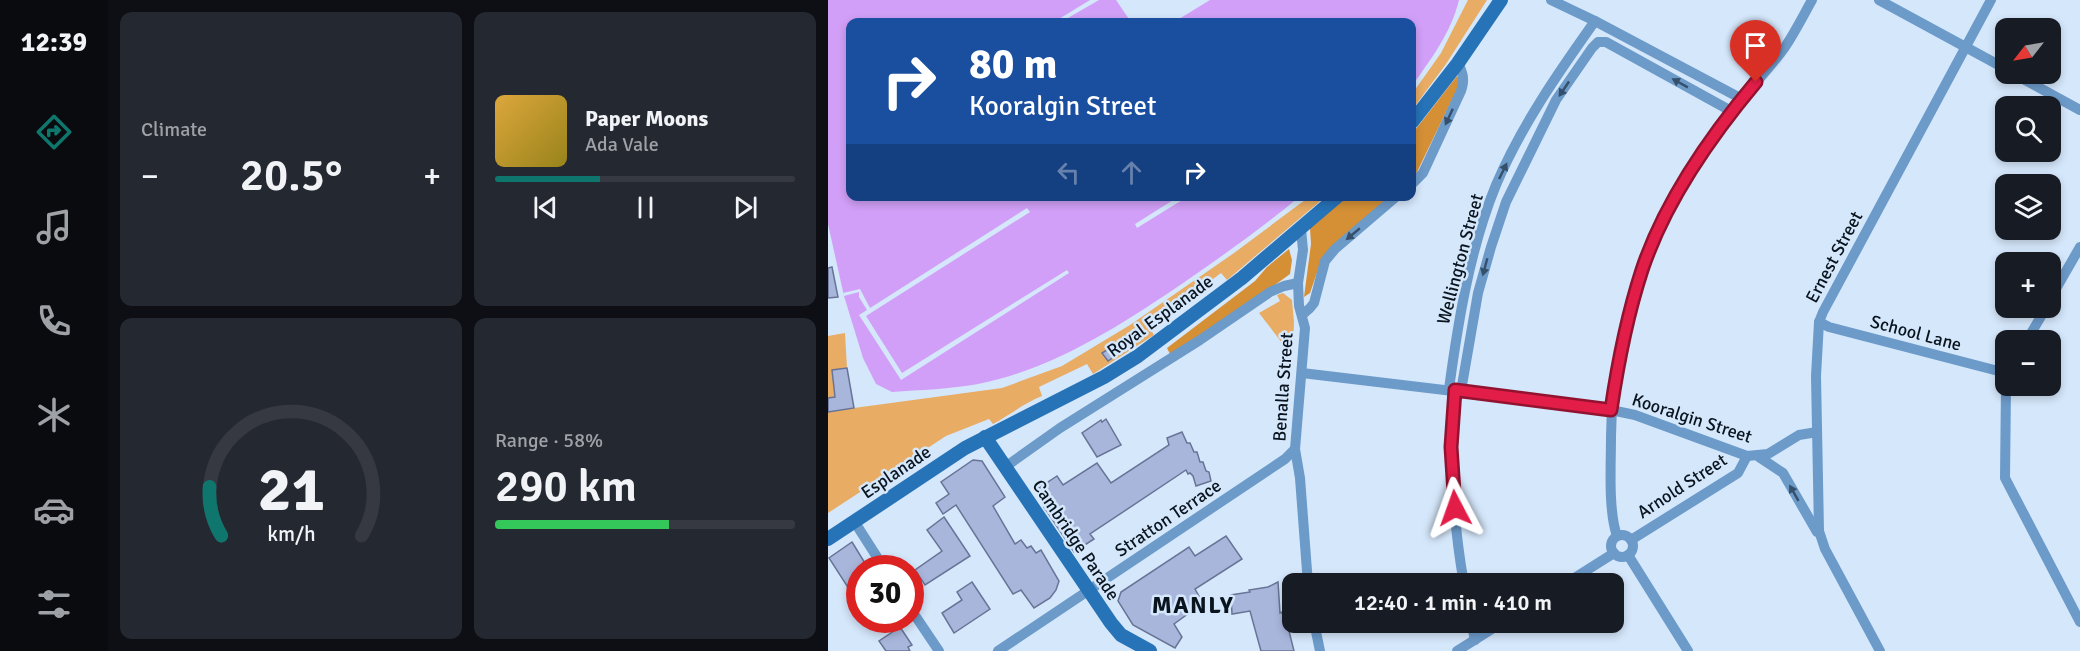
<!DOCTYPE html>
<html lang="en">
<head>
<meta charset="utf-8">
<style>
	:root { --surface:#171b24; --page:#242831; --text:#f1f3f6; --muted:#9ea1a6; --line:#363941; --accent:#0f766e }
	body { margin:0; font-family:Signika,sans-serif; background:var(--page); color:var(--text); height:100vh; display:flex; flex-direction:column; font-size:22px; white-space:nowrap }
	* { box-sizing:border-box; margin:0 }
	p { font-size:20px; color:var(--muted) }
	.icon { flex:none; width:33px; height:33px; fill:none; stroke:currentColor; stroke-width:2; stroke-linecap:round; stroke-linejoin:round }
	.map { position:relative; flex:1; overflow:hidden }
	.side { display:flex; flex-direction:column; gap:12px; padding:12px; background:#0d0f14; width:720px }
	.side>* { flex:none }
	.banner { position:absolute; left:18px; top:18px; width:570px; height:183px; border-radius:12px; box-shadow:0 3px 9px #0003; background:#1a4fa0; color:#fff; overflow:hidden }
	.needle { width:39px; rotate:239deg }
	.tools { position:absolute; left:1167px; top:18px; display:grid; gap:12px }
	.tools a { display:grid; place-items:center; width:66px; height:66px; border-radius:12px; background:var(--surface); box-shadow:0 3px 9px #0003; font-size:30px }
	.speed { position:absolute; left:18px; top:555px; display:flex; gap:12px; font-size:30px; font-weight:700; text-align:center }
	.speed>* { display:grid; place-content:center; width:78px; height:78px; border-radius:50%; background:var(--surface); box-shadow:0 3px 9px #0003; line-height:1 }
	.speed .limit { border:9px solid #d22; background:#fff; color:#111 }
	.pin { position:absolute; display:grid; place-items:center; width:51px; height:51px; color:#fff; margin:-62px -26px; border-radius:50% 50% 50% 0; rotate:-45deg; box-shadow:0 0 6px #0007 }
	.pin .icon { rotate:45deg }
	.me { position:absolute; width:66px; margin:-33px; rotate:356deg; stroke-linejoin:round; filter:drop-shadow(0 0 4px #0008) }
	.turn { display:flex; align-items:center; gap:21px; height:126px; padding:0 24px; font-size:27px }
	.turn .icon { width:78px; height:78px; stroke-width:2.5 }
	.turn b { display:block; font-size:42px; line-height:51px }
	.lanes { display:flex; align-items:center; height:57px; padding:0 24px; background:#0003; justify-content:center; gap:30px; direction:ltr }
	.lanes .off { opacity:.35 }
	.big { font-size:45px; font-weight:600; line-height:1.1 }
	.side .card { flex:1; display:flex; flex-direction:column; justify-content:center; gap:9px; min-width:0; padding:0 21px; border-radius:12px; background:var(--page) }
	.side .dial { align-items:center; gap:0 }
	.dial svg { height:156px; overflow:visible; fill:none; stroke:var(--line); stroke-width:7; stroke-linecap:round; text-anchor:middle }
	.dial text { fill:var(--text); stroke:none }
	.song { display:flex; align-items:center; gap:18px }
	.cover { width:72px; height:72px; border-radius:9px; background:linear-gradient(135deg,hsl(40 70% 55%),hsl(50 70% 35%)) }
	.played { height:6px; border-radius:3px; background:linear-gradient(90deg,var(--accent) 35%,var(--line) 35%) }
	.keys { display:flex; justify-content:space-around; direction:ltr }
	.heat { display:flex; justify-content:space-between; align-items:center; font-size:33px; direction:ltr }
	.charge { height:9px; border-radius:4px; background:linear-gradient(90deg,#34c759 58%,var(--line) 0) }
	.side .tiles { flex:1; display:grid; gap:12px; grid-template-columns:repeat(2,1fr) }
	.trip { position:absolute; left:454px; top:573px; width:342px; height:60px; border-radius:12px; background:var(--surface); box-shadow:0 3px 9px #0003; font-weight:600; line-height:60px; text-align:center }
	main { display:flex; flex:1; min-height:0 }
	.dock { display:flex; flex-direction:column; width:108px; justify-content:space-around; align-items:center; background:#090b0e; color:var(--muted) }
	.dock .icon { width:42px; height:42px }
	.dock .active { color:var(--accent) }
	.dock b { font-size:27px; color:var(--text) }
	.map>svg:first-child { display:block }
	.green { fill:#e8ac64 }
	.forest { fill:#d59036 }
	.water { fill:#d19ff7 }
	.pier { fill:#d5e7fb }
	.building { fill:#a9b6dc; stroke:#687496; stroke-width:1.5 }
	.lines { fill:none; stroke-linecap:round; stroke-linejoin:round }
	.street { stroke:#6c9ac9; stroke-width:10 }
	.secondary { stroke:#2673b8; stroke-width:14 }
	.oneway { fill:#36506b }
	.route-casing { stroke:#92132f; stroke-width:15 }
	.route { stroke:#e11d48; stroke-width:10 }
	.labels { text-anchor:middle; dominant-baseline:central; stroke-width:5; stroke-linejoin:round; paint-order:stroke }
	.street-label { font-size:18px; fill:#09141f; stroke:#d5e7fb }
	.district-label { font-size:24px; font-weight:bold; letter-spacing:1.5px; fill:#09141f; stroke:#d5e7fb }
</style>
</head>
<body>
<main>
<nav class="dock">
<b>12:39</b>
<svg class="icon active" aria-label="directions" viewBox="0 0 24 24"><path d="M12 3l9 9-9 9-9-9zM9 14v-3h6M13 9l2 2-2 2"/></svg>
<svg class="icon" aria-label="music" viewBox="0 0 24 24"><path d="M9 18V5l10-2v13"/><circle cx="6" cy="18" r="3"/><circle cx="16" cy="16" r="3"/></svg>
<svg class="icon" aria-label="phone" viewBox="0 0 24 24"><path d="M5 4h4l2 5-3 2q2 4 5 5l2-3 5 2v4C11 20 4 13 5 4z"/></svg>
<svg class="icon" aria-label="climate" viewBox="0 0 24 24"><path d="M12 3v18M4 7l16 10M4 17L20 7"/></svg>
<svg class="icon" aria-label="car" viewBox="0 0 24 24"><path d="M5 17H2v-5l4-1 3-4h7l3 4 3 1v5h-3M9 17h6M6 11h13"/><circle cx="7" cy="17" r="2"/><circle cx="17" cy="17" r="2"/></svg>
<svg class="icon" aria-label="filters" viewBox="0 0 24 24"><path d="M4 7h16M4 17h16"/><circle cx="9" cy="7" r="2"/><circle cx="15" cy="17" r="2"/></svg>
</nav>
<section class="side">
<div class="tiles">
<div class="card"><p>Climate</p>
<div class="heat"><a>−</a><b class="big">20.5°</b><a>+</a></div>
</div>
<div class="card">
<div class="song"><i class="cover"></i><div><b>Paper Moons</b><p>Ada Vale</p></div></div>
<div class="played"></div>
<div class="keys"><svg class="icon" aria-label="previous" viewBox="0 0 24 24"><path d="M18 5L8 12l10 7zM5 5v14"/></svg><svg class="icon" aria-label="pause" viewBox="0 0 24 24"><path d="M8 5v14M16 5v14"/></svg><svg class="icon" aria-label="next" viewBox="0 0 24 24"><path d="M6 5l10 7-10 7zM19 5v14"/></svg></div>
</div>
<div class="card dial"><svg viewBox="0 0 100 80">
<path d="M14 69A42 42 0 1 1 86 69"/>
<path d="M14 69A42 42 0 0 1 8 44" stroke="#0f766e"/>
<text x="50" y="56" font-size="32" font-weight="700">21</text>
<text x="50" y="72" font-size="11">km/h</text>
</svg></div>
<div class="card"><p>Range · 58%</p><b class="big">290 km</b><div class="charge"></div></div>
</div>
</section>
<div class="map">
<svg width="1252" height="651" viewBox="0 0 1252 651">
	<rect width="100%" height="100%" fill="#d5e7fb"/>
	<!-- green -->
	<g class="green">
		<polygon points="640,0 659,0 618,64 584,110 584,94 613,53"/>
		<path d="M481 197H497L399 280 393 273 321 327 326 335 265 374 259 364 211 387 214 396C196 403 182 415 165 424L161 419 118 436 0 513V336L17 333 19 368 26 408 174 388 234 366 302 325 406 253Z"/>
		<polygon points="455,293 464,300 466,322 465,349 458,348 431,313 452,301 449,295"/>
	</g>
	<!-- forest -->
	<g class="forest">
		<polygon points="629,76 632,78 632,83 589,172 584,177 584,134"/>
		<polygon points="516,197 563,197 494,258 482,293 476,297 483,244 482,228"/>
		<polygon points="461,249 464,260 462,274 412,310 342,354 339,348 427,281 439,267"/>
	</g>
	<!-- water -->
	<g class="water">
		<path d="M0 0H288L303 22H22V196L471 197C434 228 397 254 358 281 295 324 226 369 150 384 122 389 92 390 64 392L48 384 35 358 16 296 0 224Z"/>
		<path d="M382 0H631C623 33 603 59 584 86V22H346Z"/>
	</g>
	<!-- pier -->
	<g class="pier">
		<polygon points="262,0 271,0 233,22 226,22"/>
		<polygon points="350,197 359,197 309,228 307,224"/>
		<polygon points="199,208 202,212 38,316 74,373 239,270 241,273 73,380 31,315 39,310 31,297 31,292 16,296 15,293 32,289 42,308"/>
	</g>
	<!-- building -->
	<g class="building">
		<polygon points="4,267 10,297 0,298 0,268"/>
		<polygon points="282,348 287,356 280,361 274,353"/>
		<polygon points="19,368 26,408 0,412 0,398 7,397 4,370"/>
		<polygon points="278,419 293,445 269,457 254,433 273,420 274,422"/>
		<polygon points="354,432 359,443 362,443 366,452 369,452 372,462 375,462 378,471 381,472 383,481 368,486 365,476 362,473 360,474 358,470 262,534 266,539 246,552 216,507 222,504 211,488 229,476 235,485 269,463 283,483 341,445 339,438"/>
		<polygon points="145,460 154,461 177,497 165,506 187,544 193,540 199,548 203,546 208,553 213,550 231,581 228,590 222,598 206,608 193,590 185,594 128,505 115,514 108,503 121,494 113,482"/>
		<polygon points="116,517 142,556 97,585 87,570 114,551 99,530"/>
		<polygon points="398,536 414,559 367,589 375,603 346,624 354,637 347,648 305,625 290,601 293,592 361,547 367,556"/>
		<polygon points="24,542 40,568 32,568 32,582 21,589 1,558"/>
		<polygon points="144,582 162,609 126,633 114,613 134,600 129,592"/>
		<polygon points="450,582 452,613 454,612 458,628 460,627 466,651 433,651 422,611 404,614 403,595 422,592 421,590 440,587"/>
		<polygon points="72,627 84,645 80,647 82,651 58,651 51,641"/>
	</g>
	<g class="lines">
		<!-- street -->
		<g class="street">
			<polyline points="723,0 767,21 914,99"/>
			<polyline points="1051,0 1178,69"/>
			<polyline points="1186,74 1252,110"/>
			<path d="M584 184 595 173 633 91C637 80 635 73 630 63"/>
			<polyline points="473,229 475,250 470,283 471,306 477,328 467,449 472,478 480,584"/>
			<polyline points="1222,299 1252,247"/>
			<polyline points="474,315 482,308 486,303 497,261 507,249 569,196"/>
			<polyline points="991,322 1001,327 1178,373"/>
			<polyline points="1199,340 1218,308"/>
			<polyline points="474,373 783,410 807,415 919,456 940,454 971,435 989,432"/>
			<polyline points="1178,386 1177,478 1252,622"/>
			<path d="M621 389C630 322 642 248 668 185 693 126 730 73 767 21"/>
			<path d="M627 390C622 458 624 516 636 584"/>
			<polyline points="633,391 650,293 663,247 678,202 728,100 764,48 770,42 778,42 903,111"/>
			<polyline points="931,457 955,473 989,532"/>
			<polyline points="177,467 232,428 372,340 442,292 456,286 470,283"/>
			<polyline points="26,521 56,568"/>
			<circle cx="794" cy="546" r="11"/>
			<path d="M789 536C780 510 783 465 783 437 783 368 801 293 830 230 849 188 875 151 902 114 919 91 940 71 957 47 967 32 975 16 984 0"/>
			<polyline points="803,540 910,473 919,456"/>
			<polyline points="800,555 860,651"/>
			<polyline points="737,584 786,553"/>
			<polyline points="82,608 111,651"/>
			<polyline points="486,622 492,651"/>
			<polyline points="643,622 647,640"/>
			<polyline points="170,651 457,459 467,449"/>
			<polyline points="629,651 675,622"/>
			<polyline points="1052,651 997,549 991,531 988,376 991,322 995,312 1163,0"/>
		</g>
		<!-- secondary -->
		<g class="secondary">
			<polyline points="584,122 630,63 673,0"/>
			<polyline points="157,437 283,623 293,635 322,651"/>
			<polyline points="0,539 137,448 276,377 310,356 414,278 510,196"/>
		</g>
	</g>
	<!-- one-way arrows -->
	<defs><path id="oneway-solid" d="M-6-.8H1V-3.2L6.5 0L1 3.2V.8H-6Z" transform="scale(1.5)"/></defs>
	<g class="oneway">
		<use href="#oneway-solid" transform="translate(852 83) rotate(-151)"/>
		<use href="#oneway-solid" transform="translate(736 89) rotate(124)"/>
		<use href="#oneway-solid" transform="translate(621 117) rotate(115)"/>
		<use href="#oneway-solid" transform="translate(675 171) rotate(-64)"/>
		<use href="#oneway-solid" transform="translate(525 234) rotate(140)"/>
		<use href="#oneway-solid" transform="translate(657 267) rotate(105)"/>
		<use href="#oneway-solid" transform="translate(966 493) rotate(-120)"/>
	</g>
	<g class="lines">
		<!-- route casing -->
		<g class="route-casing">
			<path id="route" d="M627 508 623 447 627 390 783 410C790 362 799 316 814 270 837 201 881 138 928 82"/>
		</g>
		<!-- route -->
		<use href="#route" class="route"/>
	</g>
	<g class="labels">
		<!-- street labels -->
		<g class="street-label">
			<text transform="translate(1006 257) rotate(-62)">Ernest Street</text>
			<text transform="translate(632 259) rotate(-75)">Wellington Street</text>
			<text transform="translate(332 316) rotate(-36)">Royal Esplanade</text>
			<text transform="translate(1088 333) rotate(15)">School Lane</text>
			<text transform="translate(455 387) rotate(-86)">Benalla Street</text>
			<text transform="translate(864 418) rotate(18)">Kooralgin Street</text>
			<text transform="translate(68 472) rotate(-34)">Esplanade</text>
			<text transform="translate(854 486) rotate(-33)">Arnold Street</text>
			<text transform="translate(340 518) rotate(-34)">Stratton Terrace</text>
			<text transform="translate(248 540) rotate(56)">Cambridge Parade</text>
		</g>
		<!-- district labels -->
		<g class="district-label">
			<text x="365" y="605">MANLY</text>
		</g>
	</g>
</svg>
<div class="tools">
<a><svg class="needle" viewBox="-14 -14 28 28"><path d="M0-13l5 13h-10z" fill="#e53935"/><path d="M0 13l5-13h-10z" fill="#9ea1a6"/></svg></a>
<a><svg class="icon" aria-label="search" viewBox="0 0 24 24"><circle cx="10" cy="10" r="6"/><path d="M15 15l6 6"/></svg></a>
<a><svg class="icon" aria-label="layers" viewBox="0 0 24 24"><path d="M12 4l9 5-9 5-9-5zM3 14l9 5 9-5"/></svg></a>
<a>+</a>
<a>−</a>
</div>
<div class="speed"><div class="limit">30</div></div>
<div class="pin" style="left:928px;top:82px;background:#d93025"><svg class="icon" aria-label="arrive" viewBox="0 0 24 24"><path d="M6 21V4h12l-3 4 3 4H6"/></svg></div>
<svg class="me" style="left:627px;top:508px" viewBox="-20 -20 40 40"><path d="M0-17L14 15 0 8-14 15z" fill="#e11d48" stroke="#fff" stroke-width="4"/></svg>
<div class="trip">12:40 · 1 min · 410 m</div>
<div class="banner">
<div class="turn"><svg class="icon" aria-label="right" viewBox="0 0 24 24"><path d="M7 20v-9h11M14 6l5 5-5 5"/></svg><div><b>80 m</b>Kooralgin Street</div></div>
<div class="lanes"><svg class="icon off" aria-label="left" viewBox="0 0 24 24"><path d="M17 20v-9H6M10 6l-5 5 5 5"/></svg><svg class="icon off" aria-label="ahead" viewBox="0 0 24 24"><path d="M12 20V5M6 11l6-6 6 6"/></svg><svg class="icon" aria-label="right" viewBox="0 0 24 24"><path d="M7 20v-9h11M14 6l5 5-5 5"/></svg></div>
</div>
</div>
</main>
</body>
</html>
